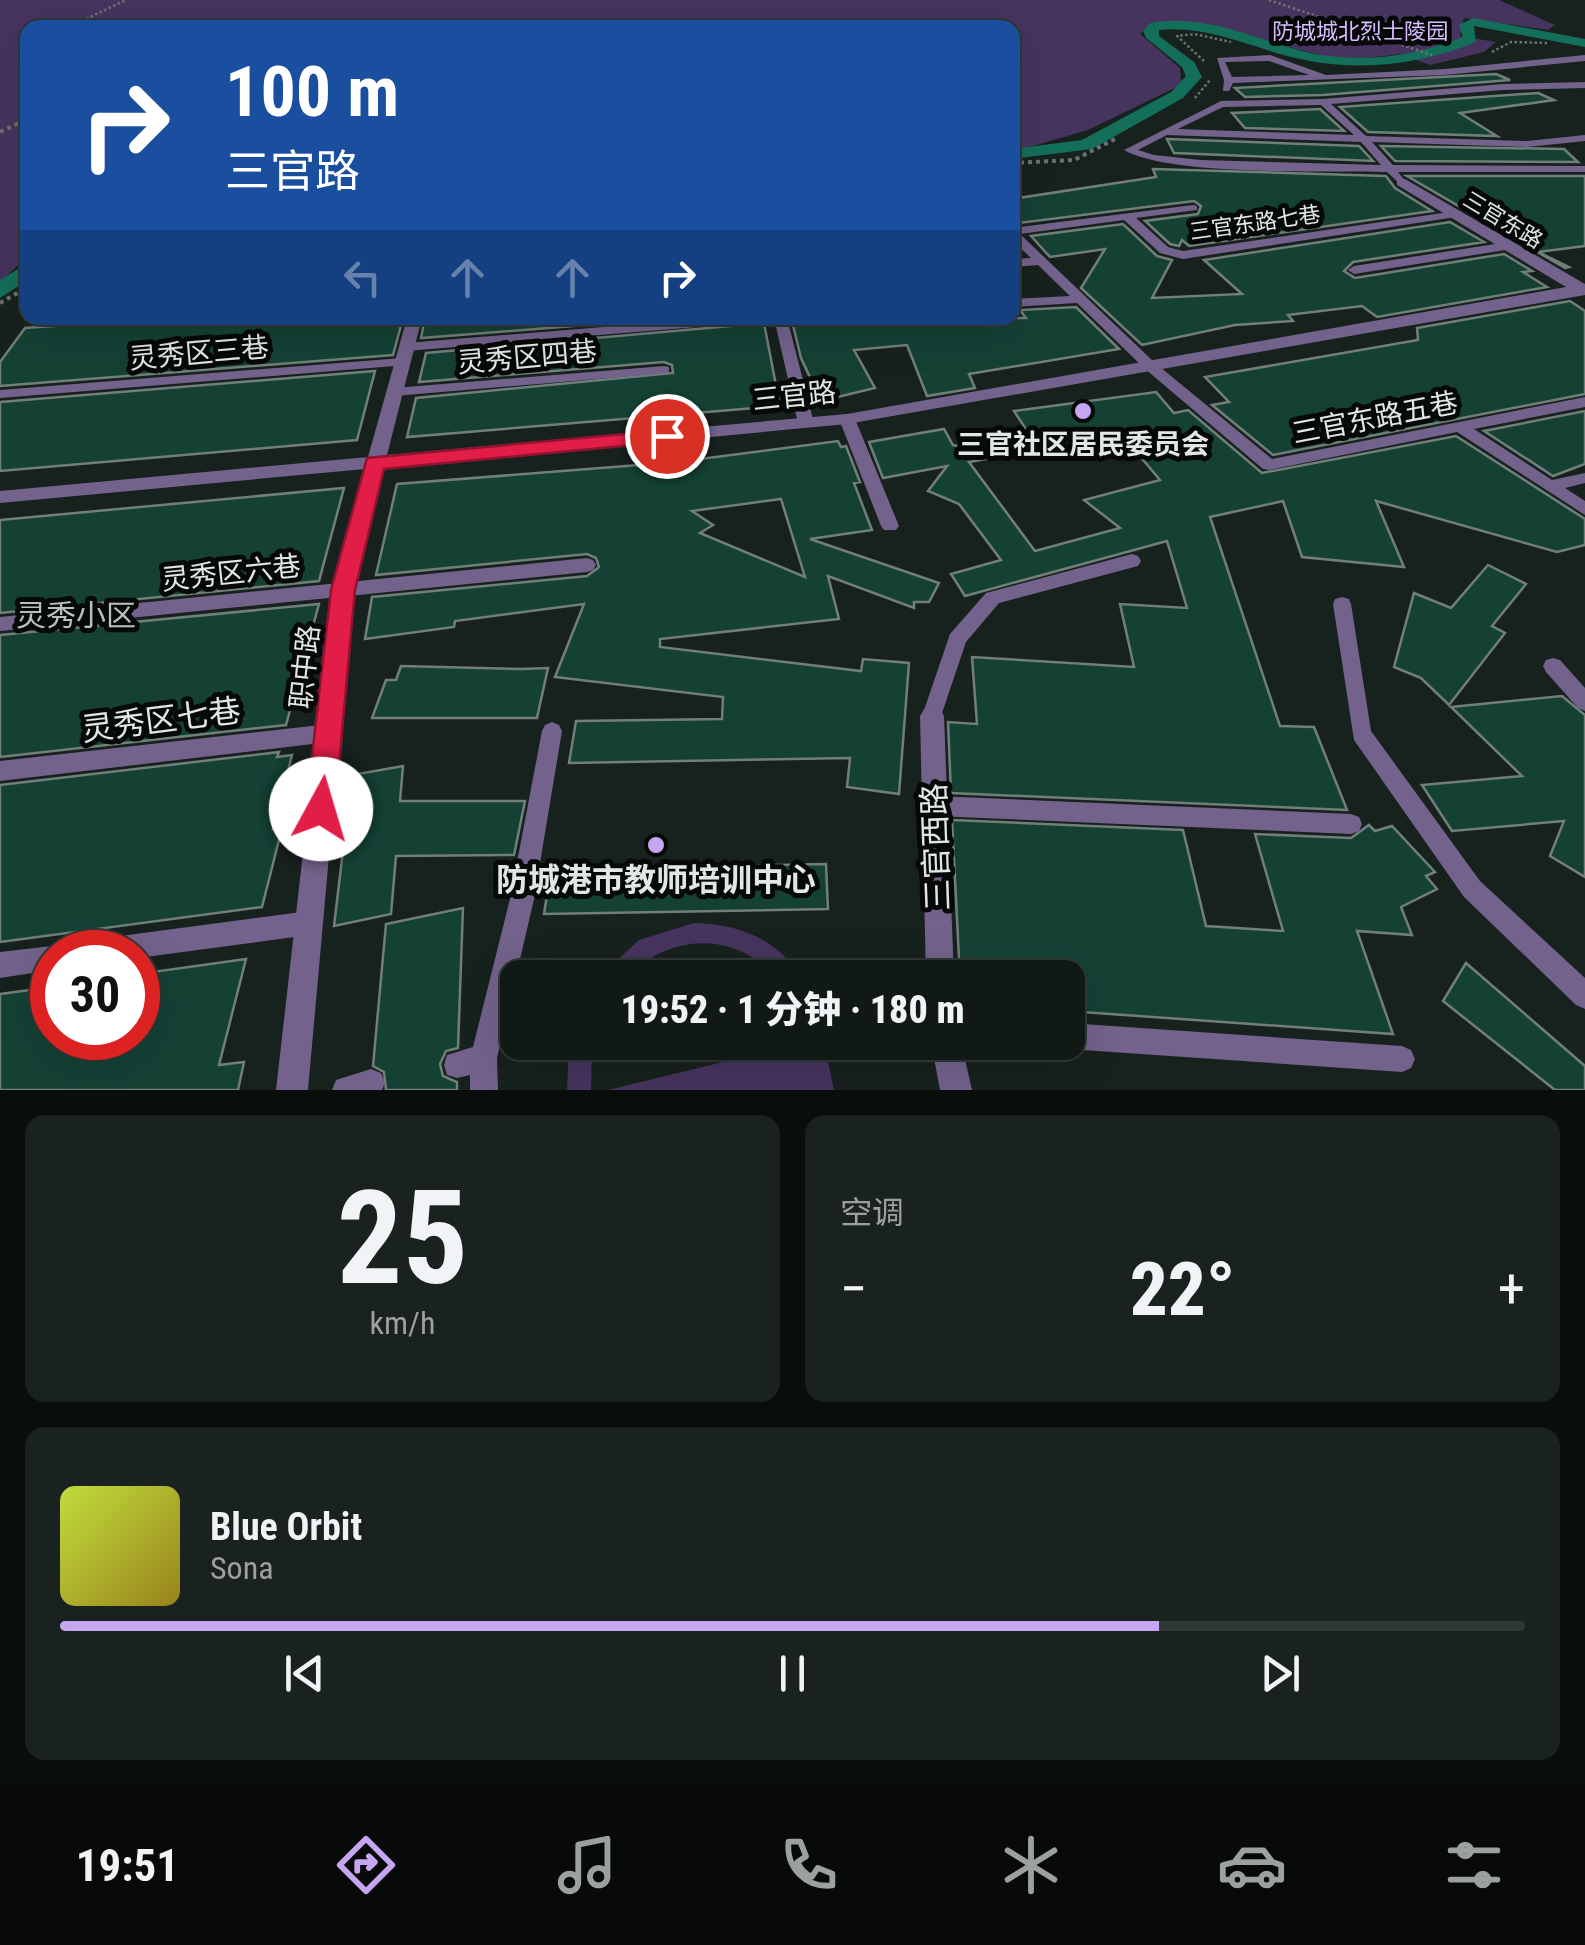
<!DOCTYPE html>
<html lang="zh">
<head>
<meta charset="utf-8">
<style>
	:root { --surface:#111916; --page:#1a221f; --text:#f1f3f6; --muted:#9ca0a1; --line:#303835; --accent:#c6a6f0 }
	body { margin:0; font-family:"Roboto Condensed","Noto Sans SC",sans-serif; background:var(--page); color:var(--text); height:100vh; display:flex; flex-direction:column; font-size:38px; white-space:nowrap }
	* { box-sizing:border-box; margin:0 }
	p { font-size:32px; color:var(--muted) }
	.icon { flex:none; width:55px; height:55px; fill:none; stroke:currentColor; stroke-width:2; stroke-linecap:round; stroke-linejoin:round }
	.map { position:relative; height:1090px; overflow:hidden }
	.panel { display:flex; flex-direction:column; gap:25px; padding:25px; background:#090e0c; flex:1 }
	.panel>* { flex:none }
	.banner { position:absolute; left:20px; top:20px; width:1000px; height:305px; border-radius:20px; box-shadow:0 10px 40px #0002,0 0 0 2px var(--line); background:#1a4fa0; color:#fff; overflow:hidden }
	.speed { position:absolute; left:30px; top:930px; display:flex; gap:20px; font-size:50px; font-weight:700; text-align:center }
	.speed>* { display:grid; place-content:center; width:130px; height:130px; border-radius:50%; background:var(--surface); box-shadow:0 10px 40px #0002,0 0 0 2px var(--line); line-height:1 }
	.speed .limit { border:15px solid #d22; background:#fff; color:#111 }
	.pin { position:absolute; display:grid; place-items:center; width:85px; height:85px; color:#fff; margin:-42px; border:5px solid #fff; border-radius:50%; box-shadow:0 2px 10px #0007 }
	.me { position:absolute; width:110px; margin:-55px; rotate:6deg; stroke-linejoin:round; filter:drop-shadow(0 0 8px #0008) }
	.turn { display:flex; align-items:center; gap:35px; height:210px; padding:0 40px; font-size:45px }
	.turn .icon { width:130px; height:130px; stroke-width:2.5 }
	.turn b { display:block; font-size:70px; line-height:85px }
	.lanes { display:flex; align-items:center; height:95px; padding:0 40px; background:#0003; justify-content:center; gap:50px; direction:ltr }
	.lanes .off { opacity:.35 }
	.big { font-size:75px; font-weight:800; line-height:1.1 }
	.panel .card { flex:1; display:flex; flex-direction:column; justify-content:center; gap:15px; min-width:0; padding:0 35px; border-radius:20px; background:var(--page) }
	.panel .dial { align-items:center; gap:0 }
	.dial b { font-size:130px; line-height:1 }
	.song { display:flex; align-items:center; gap:30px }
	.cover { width:120px; height:120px; border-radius:15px; background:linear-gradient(135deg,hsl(70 70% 55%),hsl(50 70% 35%)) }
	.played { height:10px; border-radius:5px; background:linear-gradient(90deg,var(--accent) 75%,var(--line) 75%) }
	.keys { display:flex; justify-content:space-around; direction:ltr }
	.heat { display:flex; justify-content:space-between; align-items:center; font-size:55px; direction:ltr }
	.panel .tiles { flex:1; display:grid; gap:25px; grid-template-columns:1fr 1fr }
	.card:last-child { grid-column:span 2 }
	.trip { position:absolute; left:500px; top:960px; width:585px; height:100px; border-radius:20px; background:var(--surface); box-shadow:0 10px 40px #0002,0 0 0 2px var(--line); font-weight:800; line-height:100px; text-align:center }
	.tabs { display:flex; height:160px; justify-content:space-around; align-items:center; background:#070a09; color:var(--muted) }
	.tabs .icon { width:70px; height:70px }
	.tabs .active { color:var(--accent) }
	.tabs b { font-size:45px; color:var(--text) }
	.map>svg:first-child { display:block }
	.green { fill:#47345e }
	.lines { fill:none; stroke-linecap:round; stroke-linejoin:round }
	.canal { fill:#136f5a; fill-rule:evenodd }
	.building { fill:#154135; stroke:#727e7a; stroke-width:2.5; fill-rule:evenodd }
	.path-far1 { stroke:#6a7270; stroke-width:2.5; stroke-dasharray:2.5 2.5; stroke-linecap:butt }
	.path { stroke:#6a7270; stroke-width:4; stroke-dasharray:4 4; stroke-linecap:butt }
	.service { fill:#73628b; fill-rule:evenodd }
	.minor { fill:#73628b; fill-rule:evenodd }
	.route { fill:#e11d48; stroke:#92132f; stroke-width:2.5 }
	.poi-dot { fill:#c6a6f0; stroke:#060908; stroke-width:4 }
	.labels { text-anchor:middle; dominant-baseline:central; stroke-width:10; stroke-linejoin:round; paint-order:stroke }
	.far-park-label { font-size:22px; fill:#d8bdff; stroke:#060908 }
	.far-street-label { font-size:22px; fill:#e1e7e5; stroke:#060908 }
	.street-label { font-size:28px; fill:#e1e7e5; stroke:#060908 }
	.poi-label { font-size:28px; font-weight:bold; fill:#e1e7e5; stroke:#060908 }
	.neighbourhood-label { font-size:30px; fill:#b6c3be; stroke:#060908 }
	.near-street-label { font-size:32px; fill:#e1e7e5; stroke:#060908 }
	.near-poi-label { font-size:32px; font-weight:bold; fill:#e1e7e5; stroke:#060908 }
</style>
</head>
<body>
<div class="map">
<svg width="1585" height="1090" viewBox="0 0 1585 1090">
	<rect width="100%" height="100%" fill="#17211e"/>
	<!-- green -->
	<g class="green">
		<polygon points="0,0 1499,0 1555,25 1548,30 1464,18 1460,36 1496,42 1484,52 1430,65 1400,54 1344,61 1201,25 1152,22 1140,34 1180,68 1181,85 1088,130 1016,151 1012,150 1012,28 28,28 27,257 0,282"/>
		<path d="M694 923C738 924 776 938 801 977 763 978 770 964 740 951 700 933 655 948 626 977H599L639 940Z"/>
		<polygon points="569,1043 592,1043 591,1090 567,1090"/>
		<polygon points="801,1043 824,1043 834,1090 608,1090"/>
	</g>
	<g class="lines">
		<!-- canal -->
		<g class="canal">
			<path d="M1473 18 1585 39V47L1474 26 1476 42C1411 68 1347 73 1280 54 1239 42 1202 26 1159 30V36L1194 62 1202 77 1183 98 1092 149 1012 159V149L1082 140 1171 92 1186 76 1182 67 1146 38 1143 31 1150 23C1203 13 1253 38 1302 51 1357 65 1412 57 1463 37L1459 25Z"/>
			<polygon points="28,263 28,280 0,298 0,280"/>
		</g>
	</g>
	<!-- building -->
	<g class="building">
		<polygon points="1496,74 1510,80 1323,95 1245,97 1235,88"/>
		<polygon points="1538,93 1554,100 1460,113 1497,136 1368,132 1340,107"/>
		<polygon points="1320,109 1344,131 1245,128 1232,113"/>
		<polygon points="1167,139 1359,146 1373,161 1174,153"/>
		<polygon points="1381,146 1564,149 1578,162 1395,161"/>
		<polygon points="1153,169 1386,176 1395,188 1432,211 1189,246 1182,240 1179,246 1170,244 1145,221 1198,214 1201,206 1194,201 1019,223 1012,216 1012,199 1156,177"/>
		<polygon points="1407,176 1585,176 1585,246 1538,252 1569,267 1565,268"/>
		<polygon points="1450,222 1484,242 1353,262 1344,271 1355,278 1504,254 1532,271 1523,272 1547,287 1377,317 1362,306 1288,315 1293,321 1235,325 1142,345 1081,288 1105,249 1050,257 1031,236 1123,224 1157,256 1172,260 1152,298 1242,294 1204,260"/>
		<polygon points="1570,301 1585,311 1585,394 1273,455 1212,405 1229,402 1205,377 1418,340 1417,328"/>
		<polygon points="1076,307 1119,349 969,374 975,388 927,396 907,345 854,350 875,388 821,401 801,358 793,325 888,318 1026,318 1020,310"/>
		<polygon points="403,318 393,355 0,386 0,362 25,328 165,318"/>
		<polygon points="425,318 675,318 421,338"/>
		<polygon points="764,323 780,406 407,437 416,398 673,373 672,365 664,362 419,382 426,353"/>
		<polygon points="375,371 357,440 0,471 0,402"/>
		<polygon points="1156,392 1174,413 1188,410 1262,473 1456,436 1585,519 1585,545 1557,552 1376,501 1404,567 1302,557 1283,501 1210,517 1280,726 1314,727 1347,810 951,793 948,722 977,724 972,657 1134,667 1120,604 1187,608 1167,541 965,596 951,574 1001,560 959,504 928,491 947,466 883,478 869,442 944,429 953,445 1001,452 1002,456 969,462 1035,551 1120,528 1084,500 1160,480 1127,441 1042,454 1014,411"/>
		<polygon points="1585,411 1585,464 1553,476 1484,431"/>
		<path d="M838 441 841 447 846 446 860 482 854 483 872 530 810 539 939 583 929 602H914V608L828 576 839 619 660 639V647L861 671 863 659 909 663 899 794 847 787 850 758 569 763 576 721 722 719 723 697 555 677 584 604 455 621 454 627 365 639 372 597 587 576 599 567 596 558 587 554 376 575 397 484 677 462ZM781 499 805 577 700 533 713 525 692 511Z"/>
		<polygon points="344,488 319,581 0,613 0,520"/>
		<polygon points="1488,565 1526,584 1492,626 1505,633 1449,705 1421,678 1394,667 1414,593 1451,608"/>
		<polygon points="319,604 286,725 0,757 0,635"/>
		<polygon points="401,666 522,669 548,668 537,718 372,718 386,680 396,680"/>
		<polygon points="1562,696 1585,715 1585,877 1550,856 1564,821 1452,831 1422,785 1522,776 1451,707"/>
		<polygon points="279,752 277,757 292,755 273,829 282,828 262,907 0,942 0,785"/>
		<polygon points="403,766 400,801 525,801 514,855 396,856 391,914 334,926 352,775"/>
		<polygon points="952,820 1183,830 1206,926 1283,931 1255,834 1351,838 1369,825 1375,831 1392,826 1435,872 1426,876 1437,889 1401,907 1412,935 1357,931 1393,1034 1068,1011 1068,978 960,978"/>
		<polygon points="826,864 828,909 544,914 551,869"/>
		<polygon points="463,908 458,1048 446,1051 440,1064 443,1076 457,1082 457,1090 386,1090 384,1072 373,1066 386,924"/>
		<polygon points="246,959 219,1065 244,1062 238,1090 0,1090 0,994 52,987 52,1038 138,1038 138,974"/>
		<polygon points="1466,963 1585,1066 1585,1090 1555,1090 1443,1001"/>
	</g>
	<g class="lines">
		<!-- path-far1 -->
		<g class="path-far1">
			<polyline points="1269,0 1432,55"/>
			<polyline points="95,28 88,18 126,0"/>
			<polyline points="1492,52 1511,42 1548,43"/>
			<polyline points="1204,61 1177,36 1194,34 1231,42"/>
			<polyline points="1195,98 1210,80"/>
			<polyline points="16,124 28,118"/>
		</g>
		<!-- path -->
		<g class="path">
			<polyline points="0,132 21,122"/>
			<polyline points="1012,163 1074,160 1115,139"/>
			<polyline points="0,303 28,287"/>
		</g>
		<!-- service -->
		<g class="service">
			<path d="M1270 55 1326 75 1445 69 1585 55V61L1445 75 1233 83 1229 91H1223L1224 80 1217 58ZM1269 61 1309 75 1232 77 1225 62Z"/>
			<path d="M1585 82V88L1503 90 1331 104 1366 136 1527 141 1585 135V141L1527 147 1372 142 1393 165 1585 166V172H1398L1406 182 1401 185 1387 172C1329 171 1168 176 1124 150L1221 101 1323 99 1503 84ZM1321 105 1354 135 1178 129 1223 107ZM1167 135 1361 142 1381 165 1201 160 1154 155 1138 150Z"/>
			<polygon points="1193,205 1197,206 1197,210 1136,218 1168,247 1183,251 1456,211 1462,214 1456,217 1183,259 1160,253 1124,220 1020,234 1154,362 1272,459 1585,397 1585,407 1474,429 1552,480 1585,473 1585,483 1565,488 1585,501 1585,515 1457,432 1269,470 1263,469 1144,368 1077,303 1012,307 1012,299 1070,296 1038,265 1012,267 1012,259 1031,258 1012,240 1012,228"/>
			<polygon points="1508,242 1512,243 1512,249 1354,274 1348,270 1354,266"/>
			<path d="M49 318H77C71 324 58 324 50 322Z"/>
			<polygon points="715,318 765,318 758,322 406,351 399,347 406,343"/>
			<polygon points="774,318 787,318 814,423 811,426 806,428 798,423"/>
			<polygon points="402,358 407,359 407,365 0,398 0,390"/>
			<polygon points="664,366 669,367 669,373 394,396 387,392 394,388"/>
			<polygon points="847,414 855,419 899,526 896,530 884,530 881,526 839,419"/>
			<polygon points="1132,554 1138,556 1141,561 1138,566 999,603 966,642 939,722 932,725 925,722 922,716 950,634 986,593"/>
			<polygon points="587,558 593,560 596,565 593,570 587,572 0,631 0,617"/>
			<polygon points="1342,597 1349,599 1351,604 1371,731 1480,881 1585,978 1585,1009 1576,1005 1464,897 1354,740 1333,604 1335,599"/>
			<polygon points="1553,658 1560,660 1585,688 1585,711 1578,708 1546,672 1543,666 1546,660"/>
			<polygon points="552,722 559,725 562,731 534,899 497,1058 498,1090 470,1090 470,1075 457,1078 447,1075 444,1065 447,1055 473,1047 510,899 542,731 545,725"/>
			<polygon points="329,724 336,727 339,733 336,739 329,742 0,781 0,761"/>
			<polygon points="935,796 1351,814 1359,817 1362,824 1359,831 1351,834 935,816 927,813 924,806 927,799"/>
			<polygon points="309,911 318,914 321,923 318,932 309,935 138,958 138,952 78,952 81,943 90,940"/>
			<polygon points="52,946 62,952 52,952 52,970 0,978 0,952"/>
			<polygon points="1068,1023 1402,1046 1411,1050 1415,1059 1411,1068 1402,1072 1068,1049 1058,1042 1068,1042"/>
			<polygon points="371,1069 381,1073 385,1083 382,1090 332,1090 336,1080"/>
		</g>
		<!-- minor -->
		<g class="minor">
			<polygon points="1397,179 1405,179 1585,284 1585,295 847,424 384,468 353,589 308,1090 276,1090 333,589 365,469 0,503 0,491 368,457 407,318 422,318 387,455 847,414 1566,287 1397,185"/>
			<polygon points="932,706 940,709 944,716 954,978 926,978 920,716 924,709"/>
			<polygon points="931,1042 961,1042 972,1090 940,1090"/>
		</g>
	</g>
	<!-- route -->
	<polygon class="route" points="667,430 677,436 674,441 384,469 355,590 335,809 331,819 321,823 311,819 306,809 331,590 367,458"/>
	<!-- markers -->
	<g class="poi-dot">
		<circle cx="1083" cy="411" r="10"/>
		<circle cx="656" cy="845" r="10"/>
	</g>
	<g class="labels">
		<!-- far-park labels -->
		<g class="far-park-label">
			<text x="1360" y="31">防城城北烈士陵园</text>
		</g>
		<!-- far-street labels -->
		<g class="far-street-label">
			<text transform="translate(1503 220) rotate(31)">三官东路</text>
			<text transform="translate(1255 223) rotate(-8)">三官东路七巷</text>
		</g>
		<!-- street labels -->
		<g class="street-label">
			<text transform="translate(199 353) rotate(-5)">灵秀区三巷</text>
			<text transform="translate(527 357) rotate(-5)">灵秀区四巷</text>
			<text transform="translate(794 396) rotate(-6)">三官路</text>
			<text transform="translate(1375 418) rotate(-11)">三官东路五巷</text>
			<text transform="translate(231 573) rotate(-6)">灵秀区六巷</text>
			<text transform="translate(305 667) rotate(-84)">职中路</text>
		</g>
		<!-- poi labels -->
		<g class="poi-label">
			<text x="1083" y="444">三官社区居民委员会</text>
		</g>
		<!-- neighbourhood labels -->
		<g class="neighbourhood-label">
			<text x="76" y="615">灵秀小区</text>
		</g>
		<!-- near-street labels -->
		<g class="near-street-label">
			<text transform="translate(161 720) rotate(-7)">灵秀区七巷</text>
			<text transform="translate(936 847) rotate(-92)">三官西路</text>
		</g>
		<!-- near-poi labels -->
		<g class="near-poi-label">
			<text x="656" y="880">防城港市教师培训中心</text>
		</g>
	</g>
</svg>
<div class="speed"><div class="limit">30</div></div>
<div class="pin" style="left:667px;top:436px;background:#d93025"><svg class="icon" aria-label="arrive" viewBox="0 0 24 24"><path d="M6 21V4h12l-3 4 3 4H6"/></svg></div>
<svg class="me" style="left:321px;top:809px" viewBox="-20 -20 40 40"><circle r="19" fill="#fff"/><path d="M0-13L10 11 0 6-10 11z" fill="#e11d48"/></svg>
<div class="trip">19:52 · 1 分钟 · 180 m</div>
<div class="banner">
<div class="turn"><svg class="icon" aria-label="right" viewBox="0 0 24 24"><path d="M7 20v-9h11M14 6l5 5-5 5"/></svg><div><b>100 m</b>三官路</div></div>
<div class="lanes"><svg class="icon off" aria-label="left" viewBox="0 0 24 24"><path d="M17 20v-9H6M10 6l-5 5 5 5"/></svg><svg class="icon off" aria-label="ahead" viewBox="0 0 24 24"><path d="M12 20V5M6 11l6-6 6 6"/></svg><svg class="icon off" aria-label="ahead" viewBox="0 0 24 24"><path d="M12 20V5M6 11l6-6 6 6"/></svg><svg class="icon" aria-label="right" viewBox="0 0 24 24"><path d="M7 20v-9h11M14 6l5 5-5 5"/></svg></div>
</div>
</div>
<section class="panel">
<div class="tiles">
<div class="card dial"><b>25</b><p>km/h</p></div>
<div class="card"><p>空调</p>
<div class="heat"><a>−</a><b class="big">22°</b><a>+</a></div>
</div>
<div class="card">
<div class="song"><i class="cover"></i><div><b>Blue Orbit</b><p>Sona</p></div></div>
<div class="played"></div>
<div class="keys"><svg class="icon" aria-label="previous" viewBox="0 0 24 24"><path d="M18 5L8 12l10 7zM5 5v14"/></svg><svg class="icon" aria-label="pause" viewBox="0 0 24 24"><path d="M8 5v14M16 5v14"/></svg><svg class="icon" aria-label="next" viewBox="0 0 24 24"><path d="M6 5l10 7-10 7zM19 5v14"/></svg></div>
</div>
</div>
</section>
<nav class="tabs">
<b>19:51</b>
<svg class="icon active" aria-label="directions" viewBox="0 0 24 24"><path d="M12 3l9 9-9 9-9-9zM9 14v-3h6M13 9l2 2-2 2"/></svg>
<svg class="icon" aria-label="music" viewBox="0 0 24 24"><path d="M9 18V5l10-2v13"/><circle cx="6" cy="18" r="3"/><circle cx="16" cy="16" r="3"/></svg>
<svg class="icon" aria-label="phone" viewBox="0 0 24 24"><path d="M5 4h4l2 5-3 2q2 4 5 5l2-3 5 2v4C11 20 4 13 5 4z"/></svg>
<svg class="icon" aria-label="climate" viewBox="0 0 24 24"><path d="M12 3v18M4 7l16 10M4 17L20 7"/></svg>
<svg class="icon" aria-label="car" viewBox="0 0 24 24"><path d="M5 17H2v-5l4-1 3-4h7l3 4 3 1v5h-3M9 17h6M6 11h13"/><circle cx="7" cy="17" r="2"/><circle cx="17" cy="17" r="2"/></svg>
<svg class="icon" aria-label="filters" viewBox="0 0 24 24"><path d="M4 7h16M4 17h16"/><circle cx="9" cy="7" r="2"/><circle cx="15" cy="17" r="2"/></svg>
</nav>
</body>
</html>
